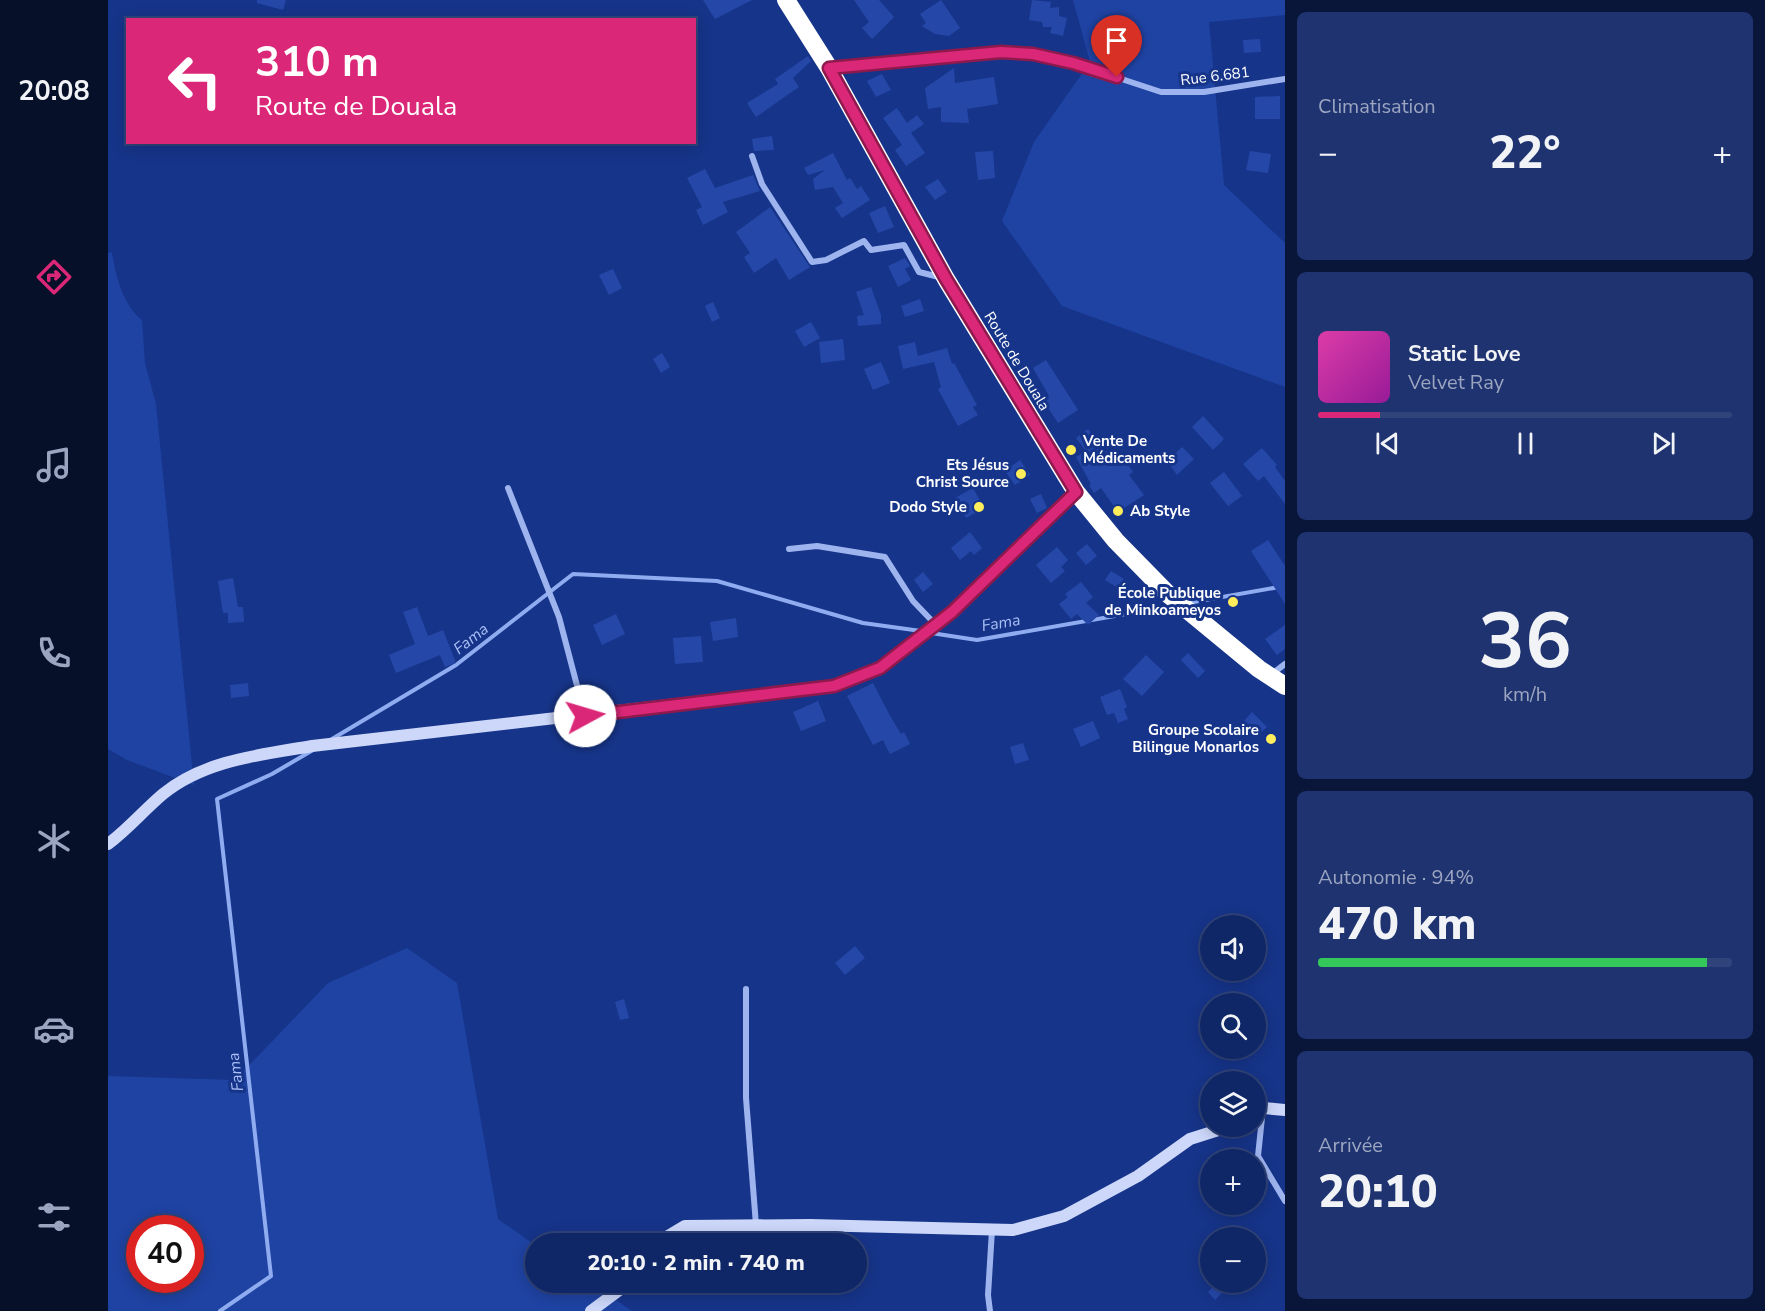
<!DOCTYPE html>
<html lang="fr">
<head>
<meta charset="utf-8">
<style>
	:root { --surface:#102767; --page:#1e3370; --text:#f1f3f6; --muted:#9ca5c0; --line:#30447b; --accent:#db2777 }
	body { margin:0; font-family:"Nunito Sans",sans-serif; background:var(--page); color:var(--text); height:100vh; display:flex; flex-direction:column; font-size:22px; white-space:nowrap }
	* { box-sizing:border-box; margin:0 }
	p { font-size:20px; color:var(--muted) }
	.icon { flex:none; width:33px; height:33px; fill:none; stroke:currentColor; stroke-width:2; stroke-linecap:round; stroke-linejoin:round }
	.map { position:relative; flex:1; overflow:hidden }
	.details { display:flex; flex-direction:column; gap:12px; padding:12px; background:#091539; width:480px }
	.details>* { flex:none }
	.guide { position:absolute; left:18px; top:18px; width:570px; height:126px; border-radius:0px; box-shadow:0 3px 15px #0003,0 0 0 2px var(--line); background:#db2777; color:#fff; overflow:hidden }
	.tools { position:absolute; left:1092px; top:915px; display:grid; gap:12px }
	.tools a { display:grid; place-items:center; width:66px; height:66px; border-radius:50%; background:var(--surface); box-shadow:0 3px 15px #0003,0 0 0 2px var(--line); font-size:30px }
	.speed { position:absolute; left:18px; top:1215px; display:flex; gap:12px; font-size:30px; font-weight:700; text-align:center }
	.speed>* { display:grid; place-content:center; width:78px; height:78px; border-radius:50%; background:var(--surface); box-shadow:0 3px 15px #0003,0 0 0 2px var(--line); line-height:1 }
	.speed .limit { border:9px solid #d22; background:#fff; color:#111 }
	.pin { position:absolute; display:grid; place-items:center; width:51px; height:51px; color:#fff; margin:-62px -26px; border-radius:50% 50% 50% 0; rotate:-45deg; box-shadow:0 0 6px #0007 }
	.pin .icon { rotate:45deg }
	.me { position:absolute; width:66px; margin:-33px; rotate:84deg; stroke-linejoin:round; filter:drop-shadow(0 0 4px #0008) }
	.turn { display:flex; align-items:center; gap:21px; height:126px; padding:0 30px; font-size:27px }
	.turn .icon { width:78px; height:78px; stroke-width:2.5 }
	.turn b { display:block; font-size:42px; line-height:51px }
	.big { font-size:45px; font-weight:800; line-height:1.1 }
	.details .widget { flex:1; display:flex; flex-direction:column; justify-content:center; gap:9px; min-width:0; padding:0 21px; border-radius:9px; background:var(--page) }
	.details .dial { align-items:center; gap:0 }
	.dial b { font-size:78px; line-height:1 }
	.song { display:flex; align-items:center; gap:18px }
	.cover { width:72px; height:72px; border-radius:9px; background:linear-gradient(135deg,hsl(320 70% 55%),hsl(300 70% 35%)) }
	.played { height:6px; border-radius:3px; background:linear-gradient(90deg,var(--accent) 15%,var(--line) 15%) }
	.keys { display:flex; justify-content:space-around; direction:ltr }
	.heat { display:flex; justify-content:space-between; align-items:center; font-size:33px; direction:ltr }
	.charge { height:9px; border-radius:4px; background:linear-gradient(90deg,#34c759 94%,var(--line) 0) }
	.trip { position:absolute; left:417px; top:1233px; width:342px; height:60px; border-radius:30px; background:var(--surface); box-shadow:0 3px 15px #0003,0 0 0 2px var(--line); font-weight:800; line-height:60px; text-align:center }
	main { display:flex; flex:1; min-height:0 }
	.tab-bar { display:flex; flex-direction:column; width:108px; justify-content:space-around; align-items:center; background:#061029; color:var(--muted) }
	.tab-bar .icon { width:42px; height:42px }
	.tab-bar .selected { color:var(--accent) }
	.tab-bar b { font-size:27px; color:var(--text) }
	.map>svg:first-child { display:block }
	.green { fill:#1f43a3; fill-rule:evenodd }
	.lines { fill:none; stroke-linecap:round; stroke-linejoin:round }
	.stream { stroke:#90acf1; stroke-width:4 }
	.building { fill:#2548a8 }
	.street { stroke:#9eb4ee; stroke-width:6 }
	.secondary { stroke:#ccd7fa; stroke-width:12 }
	.highway { stroke:#fff; stroke-width:18 }
	.route-casing { stroke:#8e194d; stroke-width:15 }
	.route { stroke:#db2777; stroke-width:10 }
	.poi-dot { fill:#ffed5c; stroke:#163489; stroke-width:2 }
	.labels { text-anchor:middle; dominant-baseline:central; stroke-width:6; stroke-linejoin:round; paint-order:stroke }
	.street-label { font-size:15px; fill:#fff; stroke:#163489 }
	.poi-label { font-size:15px; font-weight:bold; fill:#fff; stroke:#163489; text-anchor:end }
	.water-label { font-size:16px; font-style:italic; fill:#aabff6; stroke:#163489 }
</style>
</head>
<body>
<main>
<nav class="tab-bar">
<b>20:08</b>
<svg class="icon selected" aria-label="directions" viewBox="0 0 24 24"><path d="M12 3l9 9-9 9-9-9zM9 14v-3h6M13 9l2 2-2 2"/></svg>
<svg class="icon" aria-label="music" viewBox="0 0 24 24"><path d="M9 18V5l10-2v13"/><circle cx="6" cy="18" r="3"/><circle cx="16" cy="16" r="3"/></svg>
<svg class="icon" aria-label="phone" viewBox="0 0 24 24"><path d="M5 4h4l2 5-3 2q2 4 5 5l2-3 5 2v4C11 20 4 13 5 4z"/></svg>
<svg class="icon" aria-label="climate" viewBox="0 0 24 24"><path d="M12 3v18M4 7l16 10M4 17L20 7"/></svg>
<svg class="icon" aria-label="car" viewBox="0 0 24 24"><path d="M5 17H2v-5l4-1 3-4h7l3 4 3 1v5h-3M9 17h6M6 11h13"/><circle cx="7" cy="17" r="2"/><circle cx="17" cy="17" r="2"/></svg>
<svg class="icon" aria-label="filters" viewBox="0 0 24 24"><path d="M4 7h16M4 17h16"/><circle cx="9" cy="7" r="2"/><circle cx="15" cy="17" r="2"/></svg>
</nav>
<div class="map">
<svg width="1177" height="1311" viewBox="0 0 1177 1311">
	<rect width="100%" height="100%" fill="#163489"/>
	<!-- green -->
	<g class="green">
		<polygon points="965,0 1177,0 1177,15 1101,22 1116,185 1177,243 1177,387 954,306 894,221 926,142 982,62"/>
		<path d="M0 252 4 253C8 277 15 305 34 320L37 363 48 404 86 785 19 760 0 749Z"/>
		<path d="M299 948 349 983 390 1219 427 1245 428 1282 483 1283 524 1311H0V1076L127 1080 220 983ZM32 1228H82V1280H32Z"/>
	</g>
	<g class="lines">
		<!-- stream -->
		<g class="stream">
			<polyline points="1080,603 1177,586"/>
			<polyline points="823,633 869,640 1064,606"/>
			<polyline points="224,739 348,665 465,574 609,581 755,623 813,631"/>
			<polyline points="112,1311 163,1276 109,799 164,774 205,750"/>
		</g>
	</g>
	<!-- building -->
	<g class="building">
		<polygon points="149,0 178,0 175,10 149,3"/>
		<polygon points="595,0 644,0 607,19"/>
		<polygon points="746,0 771,0 786,17 764,39 754,28 761,22"/>
		<polygon points="833,0 852,28 841,36 827,34 814,26 818,23 812,14"/>
		<polygon points="924,0 943,2 942,8 951,7 951,16 959,18 955,36 942,33 944,27 935,27 934,22 921,20"/>
		<polygon points="1152,39 1153,52 1136,53 1135,40"/>
		<polygon points="700,56 703,61 685,78 691,87 648,117 639,103 670,84 667,79"/>
		<polygon points="846,68 847,83 886,77 890,104 859,109 861,123 833,122 833,107 820,109 817,88"/>
		<polygon points="774,74 783,90 768,97 759,81"/>
		<polygon points="1172,96 1172,119 1147,119 1147,97"/>
		<polygon points="789,108 799,123 809,115 816,124 803,133 817,153 798,166 787,150 794,145 775,118"/>
		<polygon points="664,136 666,150 646,151 644,139"/>
		<polygon points="885,151 887,178 870,180 867,152"/>
		<polygon points="1142,151 1163,154 1160,173 1138,170"/>
		<polygon points="725,153 739,180 742,178 749,189 753,186 762,200 734,218 727,208 735,203 725,187 707,190 705,179 717,170 700,175 696,168"/>
		<polygon points="597,169 607,188 645,175 652,191 615,202 620,212 595,225 588,210 594,207 579,178"/>
		<polygon points="830,179 839,192 827,200 817,187"/>
		<polygon points="777,206 786,227 770,233 761,213"/>
		<polygon points="662,207 702,267 681,280 668,258 646,273 636,257 642,253 628,232"/>
		<polygon points="797,258 802,266 797,269 803,280 790,287 780,266"/>
		<polygon points="505,269 514,288 501,295 491,275"/>
		<polygon points="763,287 773,315 773,324 750,326 749,316 756,315 748,292"/>
		<polygon points="812,299 816,311 797,317 793,306"/>
		<polygon points="605,302 612,318 604,322 597,306"/>
		<polygon points="703,322 712,338 696,347 687,331"/>
		<polygon points="735,339 737,360 713,363 711,342"/>
		<polygon points="807,342 810,356 839,348 844,364 846,363 869,405 865,407 870,415 850,426 830,389 833,387 826,362 795,369 790,346"/>
		<polygon points="554,353 562,367 553,373 545,359"/>
		<polygon points="938,360 970,410 950,423 935,400 941,396 925,368"/>
		<polygon points="773,362 782,383 765,390 756,369"/>
		<polygon points="1095,416 1116,439 1105,450 1084,427"/>
		<polygon points="980,429 1009,464 1016,459 1025,472 1021,475 1036,495 1010,512 993,488 986,493 981,485 983,484 968,457 978,451 968,438"/>
		<polygon points="1074,447 1086,459 1069,475 1059,461"/>
		<polygon points="1154,448 1169,465 1167,467 1177,481 1177,504 1156,476 1150,481 1135,464"/>
		<polygon points="912,460 922,475 907,485 897,471"/>
		<polygon points="1116,472 1134,496 1120,506 1102,483"/>
		<polygon points="865,488 876,508 858,518 847,498"/>
		<polygon points="933,494 939,508 929,513 922,499"/>
		<polygon points="862,532 874,548 866,555 863,551 852,560 843,548"/>
		<polygon points="1160,540 1177,566 1177,604 1143,551"/>
		<polygon points="979,544 989,556 978,565 968,553"/>
		<polygon points="949,547 960,560 953,567 957,571 943,583 928,565"/>
		<polygon points="1003,571 1016,579 1010,588 997,580"/>
		<polygon points="815,572 825,584 815,592 806,580"/>
		<polygon points="125,578 130,607 135,607 136,622 120,623 120,613 115,613 110,581"/>
		<polygon points="973,582 985,597 978,603 991,615 980,625 969,614 963,619 951,604 960,597 957,594"/>
		<polygon points="309,607 320,636 335,630 348,663 337,667 332,655 288,673 281,655 307,644 295,612"/>
		<polygon points="508,614 517,634 494,645 485,625"/>
		<polygon points="628,618 630,637 605,641 602,622"/>
		<polygon points="1177,625 1177,649 1169,655 1157,639"/>
		<polygon points="593,636 595,662 567,664 565,638"/>
		<polygon points="1080,653 1097,671 1090,678 1073,660"/>
		<polygon points="1038,655 1056,672 1034,696 1015,679"/>
		<polygon points="140,683 141,696 123,698 122,685"/>
		<polygon points="765,683 781,714 793,734 796,732 802,744 782,754 775,740 765,745 739,696"/>
		<polygon points="1012,689 1019,707 1016,709 1020,719 1010,723 1006,713 999,715 992,697"/>
		<polygon points="710,701 718,721 693,731 685,712"/>
		<polygon points="1144,712 1159,727 1149,736 1135,722"/>
		<polygon points="985,721 992,738 973,747 965,729"/>
		<polygon points="915,743 921,760 907,764 902,747"/>
		<polygon points="747,946 757,958 737,975 727,963"/>
		<polygon points="516,999 521,1018 512,1020 507,1002"/>
		<polygon points="1109,1282 1125,1282 1107,1300 1100,1292"/>
	</g>
	<g class="lines">
		<!-- street -->
		<g class="street">
			<polyline points="725,67 893,52 925,54 965,63 1053,92 1096,92 1177,79"/>
			<polyline points="644,156 654,184 704,262 718,260 756,241 763,250 796,245 811,272 835,278"/>
			<polyline points="400,488 451,617 477,716"/>
			<polyline points="681,549 709,546 777,557 805,601 827,624"/>
			<polyline points="1164,674 1177,664"/>
			<polyline points="638,989 638,1098 648,1225"/>
			<polyline points="1155,1108 1150,1156 1177,1201"/>
			<polyline points="882,1311 880,1295 884,1230"/>
		</g>
		<!-- secondary -->
		<g class="secondary">
			<path d="M0 844C20 829 36 810 55 794 97 760 152 755 204 746L726 686 772 668 844 612 968 492"/>
			<polyline points="1148,1113 1155,1108 1177,1110"/>
			<polyline points="547,1244 577,1226 702,1225 905,1230 956,1216 1030,1176 1082,1139 1123,1126"/>
			<polyline points="483,1311 510,1291 517,1282"/>
		</g>
		<!-- highway -->
		<polyline class="highway" points="678,0 721,68 838,279 968,492 1008,541 1060,594 1151,669 1177,686"/>
	</g>
	<g class="lines">
		<!-- route casing -->
		<g class="route-casing">
			<polyline id="route" points="477,716 726,686 772,668 844,612 968,492 838,279 721,68 893,52 925,54 965,63 1009,77"/>
		</g>
		<!-- route -->
		<use href="#route" class="route"/>
	</g>
	<!-- markers -->
	<g class="poi-dot">
		<circle cx="963" cy="450" r="6"/>
		<circle cx="913" cy="474" r="6"/>
		<circle cx="871" cy="507" r="6"/>
		<circle cx="1010" cy="511" r="6"/>
		<circle cx="1125" cy="602" r="6"/>
		<circle cx="1163" cy="739" r="6"/>
	</g>
	<g class="labels">
		<!-- street labels -->
		<g class="street-label">
			<text transform="translate(1107 76) rotate(-7)">Rue 6.681</text>
			<text transform="translate(909 361) rotate(59)">Route de Douala</text>
		</g>
		<!-- poi labels -->
		<g class="poi-label">
			<text x="975" y="441" text-anchor="start">Vente De<tspan x="975" dy="17">Médicaments</tspan></text>
			<text x="901" y="465">Ets Jésus<tspan x="901" dy="17">Christ Source</tspan></text>
			<text x="859" y="507">Dodo Style</text>
			<text x="1022" y="511" text-anchor="start">Ab Style</text>
			<text x="1113" y="593">École Publique<tspan x="1113" dy="17">de Minkoameyos</tspan></text>
			<text x="1151" y="730">Groupe Scolaire<tspan x="1151" dy="17">Bilingue Monarlos</tspan></text>
		</g>
		<!-- water labels -->
		<g class="water-label">
			<text transform="translate(893 623) rotate(-10)">Fama</text>
			<text transform="translate(363 639) rotate(-38)">Fama</text>
			<text transform="translate(128 1072) rotate(-97)">Fama</text>
		</g>
	</g>
</svg>
<div class="tools">
<a><svg class="icon" aria-label="sound" viewBox="0 0 24 24"><path d="M4 9h4l5-4v14l-5-4H4zM17 9q2 3 0 6"/></svg></a>
<a><svg class="icon" aria-label="search" viewBox="0 0 24 24"><circle cx="10" cy="10" r="6"/><path d="M15 15l6 6"/></svg></a>
<a><svg class="icon" aria-label="layers" viewBox="0 0 24 24"><path d="M12 4l9 5-9 5-9-5zM3 14l9 5 9-5"/></svg></a>
<a>+</a>
<a>−</a>
</div>
<div class="speed"><div class="limit">40</div></div>
<div class="pin" style="left:1009px;top:77px;background:#d93025"><svg class="icon" aria-label="arrive" viewBox="0 0 24 24"><path d="M6 21V4h12l-3 4 3 4H6"/></svg></div>
<svg class="me" style="left:477px;top:716px" viewBox="-20 -20 40 40"><circle r="19" fill="#fff"/><path d="M0-13L10 11 0 6-10 11z" fill="#db2777"/></svg>
<div class="trip">20:10 · 2 min · 740 m</div>
<div class="guide">
<div class="turn"><svg class="icon" aria-label="left" viewBox="0 0 24 24"><path d="M17 20v-9H6M10 6l-5 5 5 5"/></svg><div><b>310 m</b>Route de Douala</div></div>
</div>
</div>
<section class="details">
<div class="widget"><p>Climatisation</p>
<div class="heat"><a>−</a><b class="big">22°</b><a>+</a></div>
</div>
<div class="widget">
<div class="song"><i class="cover"></i><div><b>Static Love</b><p>Velvet Ray</p></div></div>
<div class="played"></div>
<div class="keys"><svg class="icon" aria-label="previous" viewBox="0 0 24 24"><path d="M18 5L8 12l10 7zM5 5v14"/></svg><svg class="icon" aria-label="pause" viewBox="0 0 24 24"><path d="M8 5v14M16 5v14"/></svg><svg class="icon" aria-label="next" viewBox="0 0 24 24"><path d="M6 5l10 7-10 7zM19 5v14"/></svg></div>
</div>
<div class="widget dial"><b>36</b><p>km/h</p></div>
<div class="widget"><p>Autonomie · 94%</p><b class="big">470 km</b><div class="charge"></div></div>
<div class="widget"><p>Arrivée</p><b class="big">20:10</b></div>
</section>
</main>
</body>
</html>
